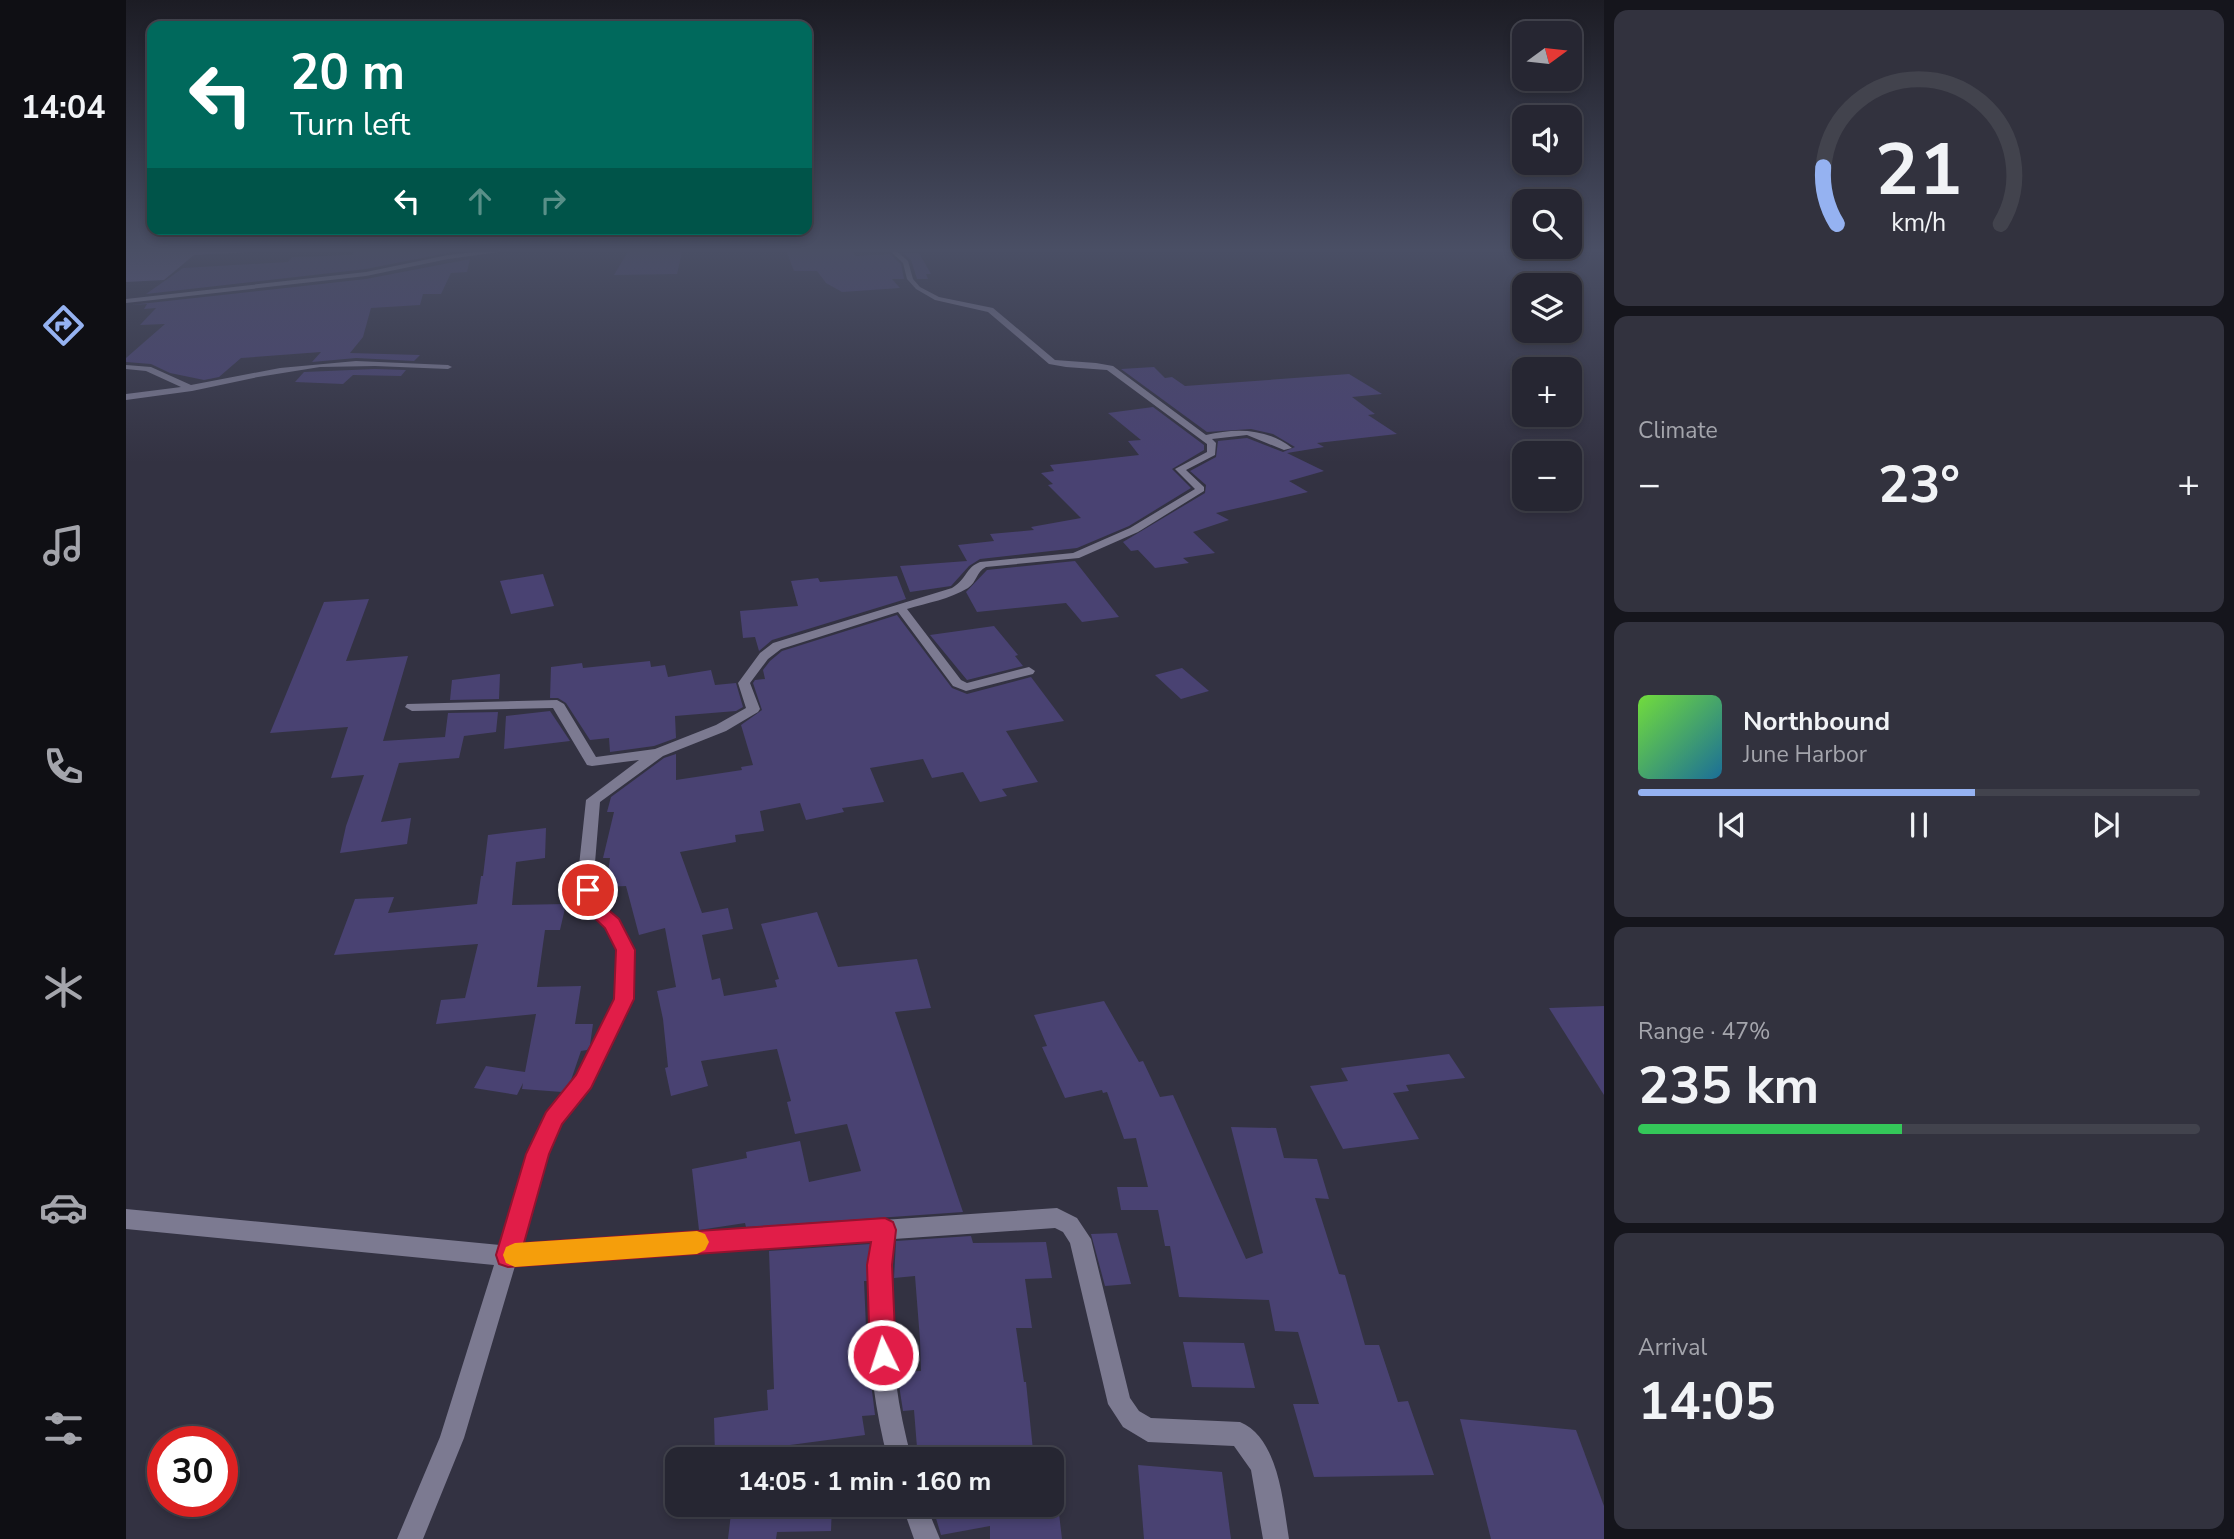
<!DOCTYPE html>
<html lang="en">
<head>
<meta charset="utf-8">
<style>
	:root { --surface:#262632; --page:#32323e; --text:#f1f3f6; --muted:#a4a5ac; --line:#42434d; --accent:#95b2f1 }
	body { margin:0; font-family:"Nunito Sans",sans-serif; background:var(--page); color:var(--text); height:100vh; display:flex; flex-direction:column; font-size:26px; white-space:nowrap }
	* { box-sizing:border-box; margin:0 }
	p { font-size:23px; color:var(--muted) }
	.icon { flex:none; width:38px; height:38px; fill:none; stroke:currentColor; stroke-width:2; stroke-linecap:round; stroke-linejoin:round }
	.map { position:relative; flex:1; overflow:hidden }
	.details { display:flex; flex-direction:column; gap:10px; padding:10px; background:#15151c; width:630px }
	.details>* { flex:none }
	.guide { position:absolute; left:21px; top:21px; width:665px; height:214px; border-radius:14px; box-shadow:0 4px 10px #0003,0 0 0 2px var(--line); background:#00695c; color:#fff; overflow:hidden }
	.needle { width:46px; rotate:75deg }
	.tools { position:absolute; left:1386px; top:21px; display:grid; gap:14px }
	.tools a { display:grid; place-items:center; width:70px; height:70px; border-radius:14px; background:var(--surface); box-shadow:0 4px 10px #0003,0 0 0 2px var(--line); font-size:35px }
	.speed { position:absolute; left:21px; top:1426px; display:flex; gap:14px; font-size:35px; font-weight:700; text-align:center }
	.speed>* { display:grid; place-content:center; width:91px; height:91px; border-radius:50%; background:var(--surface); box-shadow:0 4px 10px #0003,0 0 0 2px var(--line); line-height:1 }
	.speed .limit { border:10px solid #d22; background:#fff; color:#111 }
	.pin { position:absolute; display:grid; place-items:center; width:60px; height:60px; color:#fff; margin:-30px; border:4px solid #fff; border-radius:50%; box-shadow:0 2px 7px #0007 }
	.me { position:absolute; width:77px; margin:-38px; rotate:356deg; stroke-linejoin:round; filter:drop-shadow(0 0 5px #0008) }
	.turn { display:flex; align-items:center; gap:24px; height:147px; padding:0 28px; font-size:32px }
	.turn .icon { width:91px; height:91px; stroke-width:2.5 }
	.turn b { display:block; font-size:49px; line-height:60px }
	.lanes { display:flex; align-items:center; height:66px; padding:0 28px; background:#0003; justify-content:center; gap:35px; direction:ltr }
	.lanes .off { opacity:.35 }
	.big { font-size:52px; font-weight:700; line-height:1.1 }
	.details .card { flex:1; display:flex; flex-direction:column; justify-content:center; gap:10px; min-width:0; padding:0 24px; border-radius:14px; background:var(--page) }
	.details .dial { align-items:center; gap:0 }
	.dial svg { height:182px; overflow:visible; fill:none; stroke:var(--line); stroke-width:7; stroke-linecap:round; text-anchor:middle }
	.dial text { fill:var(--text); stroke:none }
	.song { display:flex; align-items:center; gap:21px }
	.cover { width:84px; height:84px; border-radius:10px; background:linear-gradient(135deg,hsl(100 70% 55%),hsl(200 70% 35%)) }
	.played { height:7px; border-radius:4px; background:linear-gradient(90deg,var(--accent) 60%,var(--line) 60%) }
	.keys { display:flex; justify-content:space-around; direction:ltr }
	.heat { display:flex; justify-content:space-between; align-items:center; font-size:38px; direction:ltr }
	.charge { height:10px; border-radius:5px; background:linear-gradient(90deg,#34c759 47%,var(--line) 0) }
	.trip { position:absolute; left:539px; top:1447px; width:399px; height:70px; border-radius:14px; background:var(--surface); box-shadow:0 4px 10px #0003,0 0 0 2px var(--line); font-weight:700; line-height:70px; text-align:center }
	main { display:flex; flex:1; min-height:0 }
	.menu { display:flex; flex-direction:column; width:126px; justify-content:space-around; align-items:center; background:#0f0f14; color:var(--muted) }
	.menu .icon { width:49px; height:49px }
	.menu .selected { color:var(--accent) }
	.menu b { font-size:32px; color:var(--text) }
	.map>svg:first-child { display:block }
	.forest { fill:#615a8c }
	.building { fill:#494272 }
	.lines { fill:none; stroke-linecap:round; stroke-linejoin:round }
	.street { fill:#7c7a91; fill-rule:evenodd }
	.route { fill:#e11d48; stroke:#92132f; stroke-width:2 }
	.slow { fill:#f59e0b }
</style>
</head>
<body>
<main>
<nav class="menu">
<b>14:04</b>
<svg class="icon selected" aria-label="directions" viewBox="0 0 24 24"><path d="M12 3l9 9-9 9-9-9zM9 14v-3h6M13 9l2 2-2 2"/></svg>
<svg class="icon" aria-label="music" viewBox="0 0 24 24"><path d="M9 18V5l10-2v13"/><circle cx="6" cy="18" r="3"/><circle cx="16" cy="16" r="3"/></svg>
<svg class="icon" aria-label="phone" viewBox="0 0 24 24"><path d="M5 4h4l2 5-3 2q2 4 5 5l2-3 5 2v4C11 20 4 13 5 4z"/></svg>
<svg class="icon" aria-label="climate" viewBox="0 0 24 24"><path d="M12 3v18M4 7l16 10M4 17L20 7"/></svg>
<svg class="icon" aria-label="car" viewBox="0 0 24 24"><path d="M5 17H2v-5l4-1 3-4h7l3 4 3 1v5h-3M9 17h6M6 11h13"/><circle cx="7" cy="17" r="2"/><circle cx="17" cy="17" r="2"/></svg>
<svg class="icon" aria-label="filters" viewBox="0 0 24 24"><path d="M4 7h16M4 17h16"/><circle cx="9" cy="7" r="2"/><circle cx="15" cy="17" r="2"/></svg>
</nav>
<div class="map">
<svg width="1478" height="1539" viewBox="0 0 1478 1539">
	<rect width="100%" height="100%" fill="#333242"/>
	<!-- forest -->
	<polygon class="forest" points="0,248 145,248 145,251 68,255 38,280 0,282"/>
	<!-- building -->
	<g class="building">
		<polygon points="346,248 240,269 20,294 57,268 162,262 166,257 227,255 228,250"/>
		<polygon points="504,248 557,248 551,274 488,275"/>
		<polygon points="659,248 722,248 730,256 764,254 775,264 778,279 766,279 774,288 716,292 700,283 691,271 668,271"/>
		<polygon points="777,253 793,253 805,274 800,274 802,279 791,279 785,260"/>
		<polygon points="344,259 341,272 325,273 315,294 297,294 294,305 245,308 237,337 224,353 294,355 288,361 230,358 186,362 195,352 115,358 93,377 78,380 44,373 25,364 0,362 0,358 39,324 14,325 30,308 18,309 21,304 5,305 240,279"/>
		<polygon points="1028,367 1039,378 1046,377 1059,386 1223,374 1256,394 1226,397 1249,414 1242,415 1271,434 1191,443 1198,447 1161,453 1198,471 1163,481 1182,492 1090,513 1103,520 1067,532 1089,553 1057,558 1063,563 1029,568 1012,550 1005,551 997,542 1079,493 1080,485 1064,471 1090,457 1092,441 1121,438 1157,452 1169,447 1147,434 1125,429 1081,432 995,369"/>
		<polygon points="249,369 280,370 275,376 227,375 217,384 169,382 178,372"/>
		<polygon points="1027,407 1078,445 1078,450 1046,469 1065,488 1003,526 951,548 854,559 843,566 825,586 784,592 774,566 841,561 832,545 868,541 864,534 908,530 905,527 955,518 922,485 927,484 915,473 928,471 924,465 1013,455 1002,441 1015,440 982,413"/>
		<polygon points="949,561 993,617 956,622 940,603 851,612 840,592 861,570"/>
		<polygon points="417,574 428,606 385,614 374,581"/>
		<polygon points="771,576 780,599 646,640 633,651 629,637 617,638 614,611 672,606 665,581 692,578 694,582"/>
		<polygon points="243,599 220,661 282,656 257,741 319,737 322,713 372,712 370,732 338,736 333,758 273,763 255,822 285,818 281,844 214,853 220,826 238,775 205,778 222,727 144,733 198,602"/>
		<polygon points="771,615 826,688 841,694 905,677 938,721 880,731 912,782 876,789 881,796 854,802 837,772 806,778 797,759 744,768 758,802 716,808 718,812 680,820 674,803 634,811 638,831 609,835 610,842 554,852 576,913 602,908 607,929 576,935 586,980 594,978 598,996 651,987 649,980 653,979 635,924 691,912 712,967 791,959 805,1008 769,1012 837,1212 620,1227 619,1223 573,1230 566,1169 621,1158 620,1152 674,1141 683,1182 735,1171 721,1124 669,1134 661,1102 665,1101 651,1049 575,1061 582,1086 545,1096 539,1068 542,1067 537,1019 531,991 550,987 539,928 513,935 500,886 480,887 484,858 477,858 488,812 481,812 485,797 538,758 550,754 550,780 616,770 615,767 627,765 615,725 636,710 627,683 629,680 639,679 637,670 644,661 656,651"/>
		<polygon points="868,626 892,655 889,656 897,666 841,680 804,635"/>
		<polygon points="524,661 525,667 539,665 542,677 585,670 589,685 610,683 617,707 610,711 549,716 550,738 528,746 484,752 483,738 464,740 440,703 432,698 424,698 425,667 456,663 457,668"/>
		<polygon points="1056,668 1083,691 1055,699 1029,675"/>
		<polygon points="374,674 373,699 324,700 326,680"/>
		<polygon points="424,711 444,741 378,749 380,716"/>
		<polygon points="420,828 419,858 390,862 386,905 440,904 434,930 419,930 411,987 455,986 449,1024 467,1024 464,1045 461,1050 455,1051 445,1080 436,1092 396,1089 397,1083 391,1095 348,1088 360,1066 399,1072 410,1014 310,1024 315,1000 339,998 352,944 208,955 229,899 268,897 262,913 351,904 355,876 357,876 362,835"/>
		<polygon points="978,1001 1013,1062 1017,1061 1034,1097 1047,1095 1120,1259 1137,1253 1105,1127 1150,1128 1158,1158 1191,1159 1203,1199 1189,1198 1213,1274 1219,1275 1239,1345 1253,1345 1272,1402 1282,1401 1308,1475 1188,1477 1167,1404 1193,1404 1172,1332 1149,1331 1143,1300 1053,1297 1044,1246 1039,1246 1032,1210 995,1210 991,1187 1022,1187 1010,1138 998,1139 981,1092 977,1093 976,1090 939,1098 916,1047 921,1046 908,1015"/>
		<polygon points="1478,1006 1478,1095 1423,1008"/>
		<polygon points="1323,1054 1339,1078 1280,1085 1283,1091 1267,1093 1293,1139 1217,1149 1184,1086 1222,1081 1215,1068"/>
		<polygon points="991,1233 1005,1284 979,1286 965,1234"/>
		<polygon points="845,1236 847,1243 920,1242 926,1278 899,1279 906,1328 890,1328 898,1382 900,1382 908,1460 792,1460 788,1410 777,1411 771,1372 795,1371 794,1340 789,1276 768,1278 770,1241"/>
		<polygon points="744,1244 741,1281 738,1281 741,1351 749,1415 736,1416 739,1435 589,1455 588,1418 642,1410 641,1390 648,1389 643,1251"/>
		<polygon points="1057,1342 1118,1343 1129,1388 1066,1387"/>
		<polygon points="1334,1419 1450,1430 1478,1506 1478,1539 1365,1539"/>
		<polygon points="1012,1465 1096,1472 1105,1539 1018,1539"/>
		<polygon points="606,1505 706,1505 705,1531 651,1532 650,1539 602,1539"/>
		<polygon points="806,1505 932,1505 936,1539 864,1539 864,1526 815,1535"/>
	</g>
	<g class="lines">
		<!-- street -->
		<g class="street">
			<polygon points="386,248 403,248 322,259 240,276 0,303 0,299 240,272 322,255"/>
			<path d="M761 248H767L782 261 787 279 794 287 813 297 867 308 929 360 970 363 987 366 1080 435C1110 428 1140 428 1166 448L1158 450 1121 435 1086 439 1090 443 1089 455 1060 470 1078 487V491L1012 532 953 558 860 567C850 572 851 582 842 588 824 599 801 603 781 609L835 680 841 683 903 667 909 671 907 674 840 691 827 686 772 612 655 649 642 659 624 683 634 709 632 712 600 731 537 756 474 802 468 875 473 903 493 920 507 950V999L465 1088 435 1123 422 1154 395 1245 931 1208 951 1218 965 1239 1004 1398 1013 1411 1025 1418 1114 1422C1153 1438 1157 1503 1163 1539H1137L1125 1470 1108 1446 1022 1442 997 1427 982 1404 944 1243 937 1232 929 1228 768 1239C760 1313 766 1388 786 1460H762C743 1388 738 1314 747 1241L389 1266 338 1438 297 1539H271L314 1437 368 1265 0 1229V1209L374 1245 402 1154 418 1118 451 1077 489 999 491 950 480 928 457 905 452 875 460 800 513 760 466 766 461 765 427 708 286 711 279 707 281 704 431 700 438 704 470 757 529 749 590 725 620 708 612 683 634 653 647 643 826 588C841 579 839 568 854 562L947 553 1004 528 1069 489 1049 469 1081 452V444L981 370 940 367 923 364 862 312 809 300 790 289 781 279 777 263Z"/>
			<polygon points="230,361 322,365 326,367 322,369 249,366 194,367 132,377 66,391 0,400 0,394 55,387 20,371 0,369 0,365 25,367 65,385 154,368"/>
			<polygon points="776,1505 800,1505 814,1539 788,1539"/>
		</g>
	</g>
	<!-- sky -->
	<linearGradient id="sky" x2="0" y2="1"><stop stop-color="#1c1c24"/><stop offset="0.54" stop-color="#4a4f65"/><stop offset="1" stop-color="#4a4f65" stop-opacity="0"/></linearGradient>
	<rect width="1478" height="463" fill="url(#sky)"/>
	<!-- route -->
	<polygon class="route" points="462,883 469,885 473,902 493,919 509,950 508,999 465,1088 436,1124 423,1154 398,1243 759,1218 767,1222 770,1230 766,1265 770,1355 767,1364 757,1368 748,1364 744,1355 741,1265 745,1242 382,1267 373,1264 370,1255 400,1154 420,1112 450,1075 488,999 490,950 479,928 455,905 453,890 456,885"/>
	<!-- slow -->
	<polygon class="slow" points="571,1231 579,1234 583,1242 579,1250 571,1254 389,1267 380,1263 377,1255 380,1247 389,1243"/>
</svg>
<div class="tools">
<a><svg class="needle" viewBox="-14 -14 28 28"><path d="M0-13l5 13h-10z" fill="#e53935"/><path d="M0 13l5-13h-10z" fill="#a4a5ac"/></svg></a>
<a><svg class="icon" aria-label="sound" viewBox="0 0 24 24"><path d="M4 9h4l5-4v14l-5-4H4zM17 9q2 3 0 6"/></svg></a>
<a><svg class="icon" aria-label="search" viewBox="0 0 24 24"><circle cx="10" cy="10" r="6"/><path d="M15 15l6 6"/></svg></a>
<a><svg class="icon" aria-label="layers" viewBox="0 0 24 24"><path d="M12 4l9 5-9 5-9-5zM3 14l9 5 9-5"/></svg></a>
<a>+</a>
<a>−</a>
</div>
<div class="speed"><div class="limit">30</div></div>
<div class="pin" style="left:462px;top:890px;background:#d93025"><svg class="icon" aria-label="arrive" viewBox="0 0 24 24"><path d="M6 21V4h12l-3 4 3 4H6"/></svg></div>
<svg class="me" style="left:757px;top:1355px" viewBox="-20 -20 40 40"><circle r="17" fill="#e11d48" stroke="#fff" stroke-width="3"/><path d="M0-11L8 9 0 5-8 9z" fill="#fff"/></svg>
<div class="trip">14:05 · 1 min · 160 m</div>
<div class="guide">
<div class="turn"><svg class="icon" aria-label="left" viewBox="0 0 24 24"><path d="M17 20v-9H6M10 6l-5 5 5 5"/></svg><div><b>20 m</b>Turn left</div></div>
<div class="lanes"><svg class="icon" aria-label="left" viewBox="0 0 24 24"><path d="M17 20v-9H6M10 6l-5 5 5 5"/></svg><svg class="icon off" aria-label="ahead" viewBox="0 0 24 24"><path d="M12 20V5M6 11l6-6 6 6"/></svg><svg class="icon off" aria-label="right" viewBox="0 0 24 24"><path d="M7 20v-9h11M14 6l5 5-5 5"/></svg></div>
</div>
</div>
<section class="details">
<div class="card dial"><svg viewBox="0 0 100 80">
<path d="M14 69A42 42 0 1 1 86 69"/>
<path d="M14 69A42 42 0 0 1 8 44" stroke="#95b2f1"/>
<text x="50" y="56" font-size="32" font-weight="700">21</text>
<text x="50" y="72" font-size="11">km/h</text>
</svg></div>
<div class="card"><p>Climate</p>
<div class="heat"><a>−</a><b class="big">23°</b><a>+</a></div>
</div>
<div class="card">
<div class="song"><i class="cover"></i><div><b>Northbound</b><p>June Harbor</p></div></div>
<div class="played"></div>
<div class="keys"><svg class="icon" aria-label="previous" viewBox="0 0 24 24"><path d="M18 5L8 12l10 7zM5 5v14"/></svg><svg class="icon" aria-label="pause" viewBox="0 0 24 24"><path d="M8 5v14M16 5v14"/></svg><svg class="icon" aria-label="next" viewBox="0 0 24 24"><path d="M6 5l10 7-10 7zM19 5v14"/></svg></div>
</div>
<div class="card"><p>Range · 47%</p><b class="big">235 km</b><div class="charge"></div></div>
<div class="card"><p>Arrival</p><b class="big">14:05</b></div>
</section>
</main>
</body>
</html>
